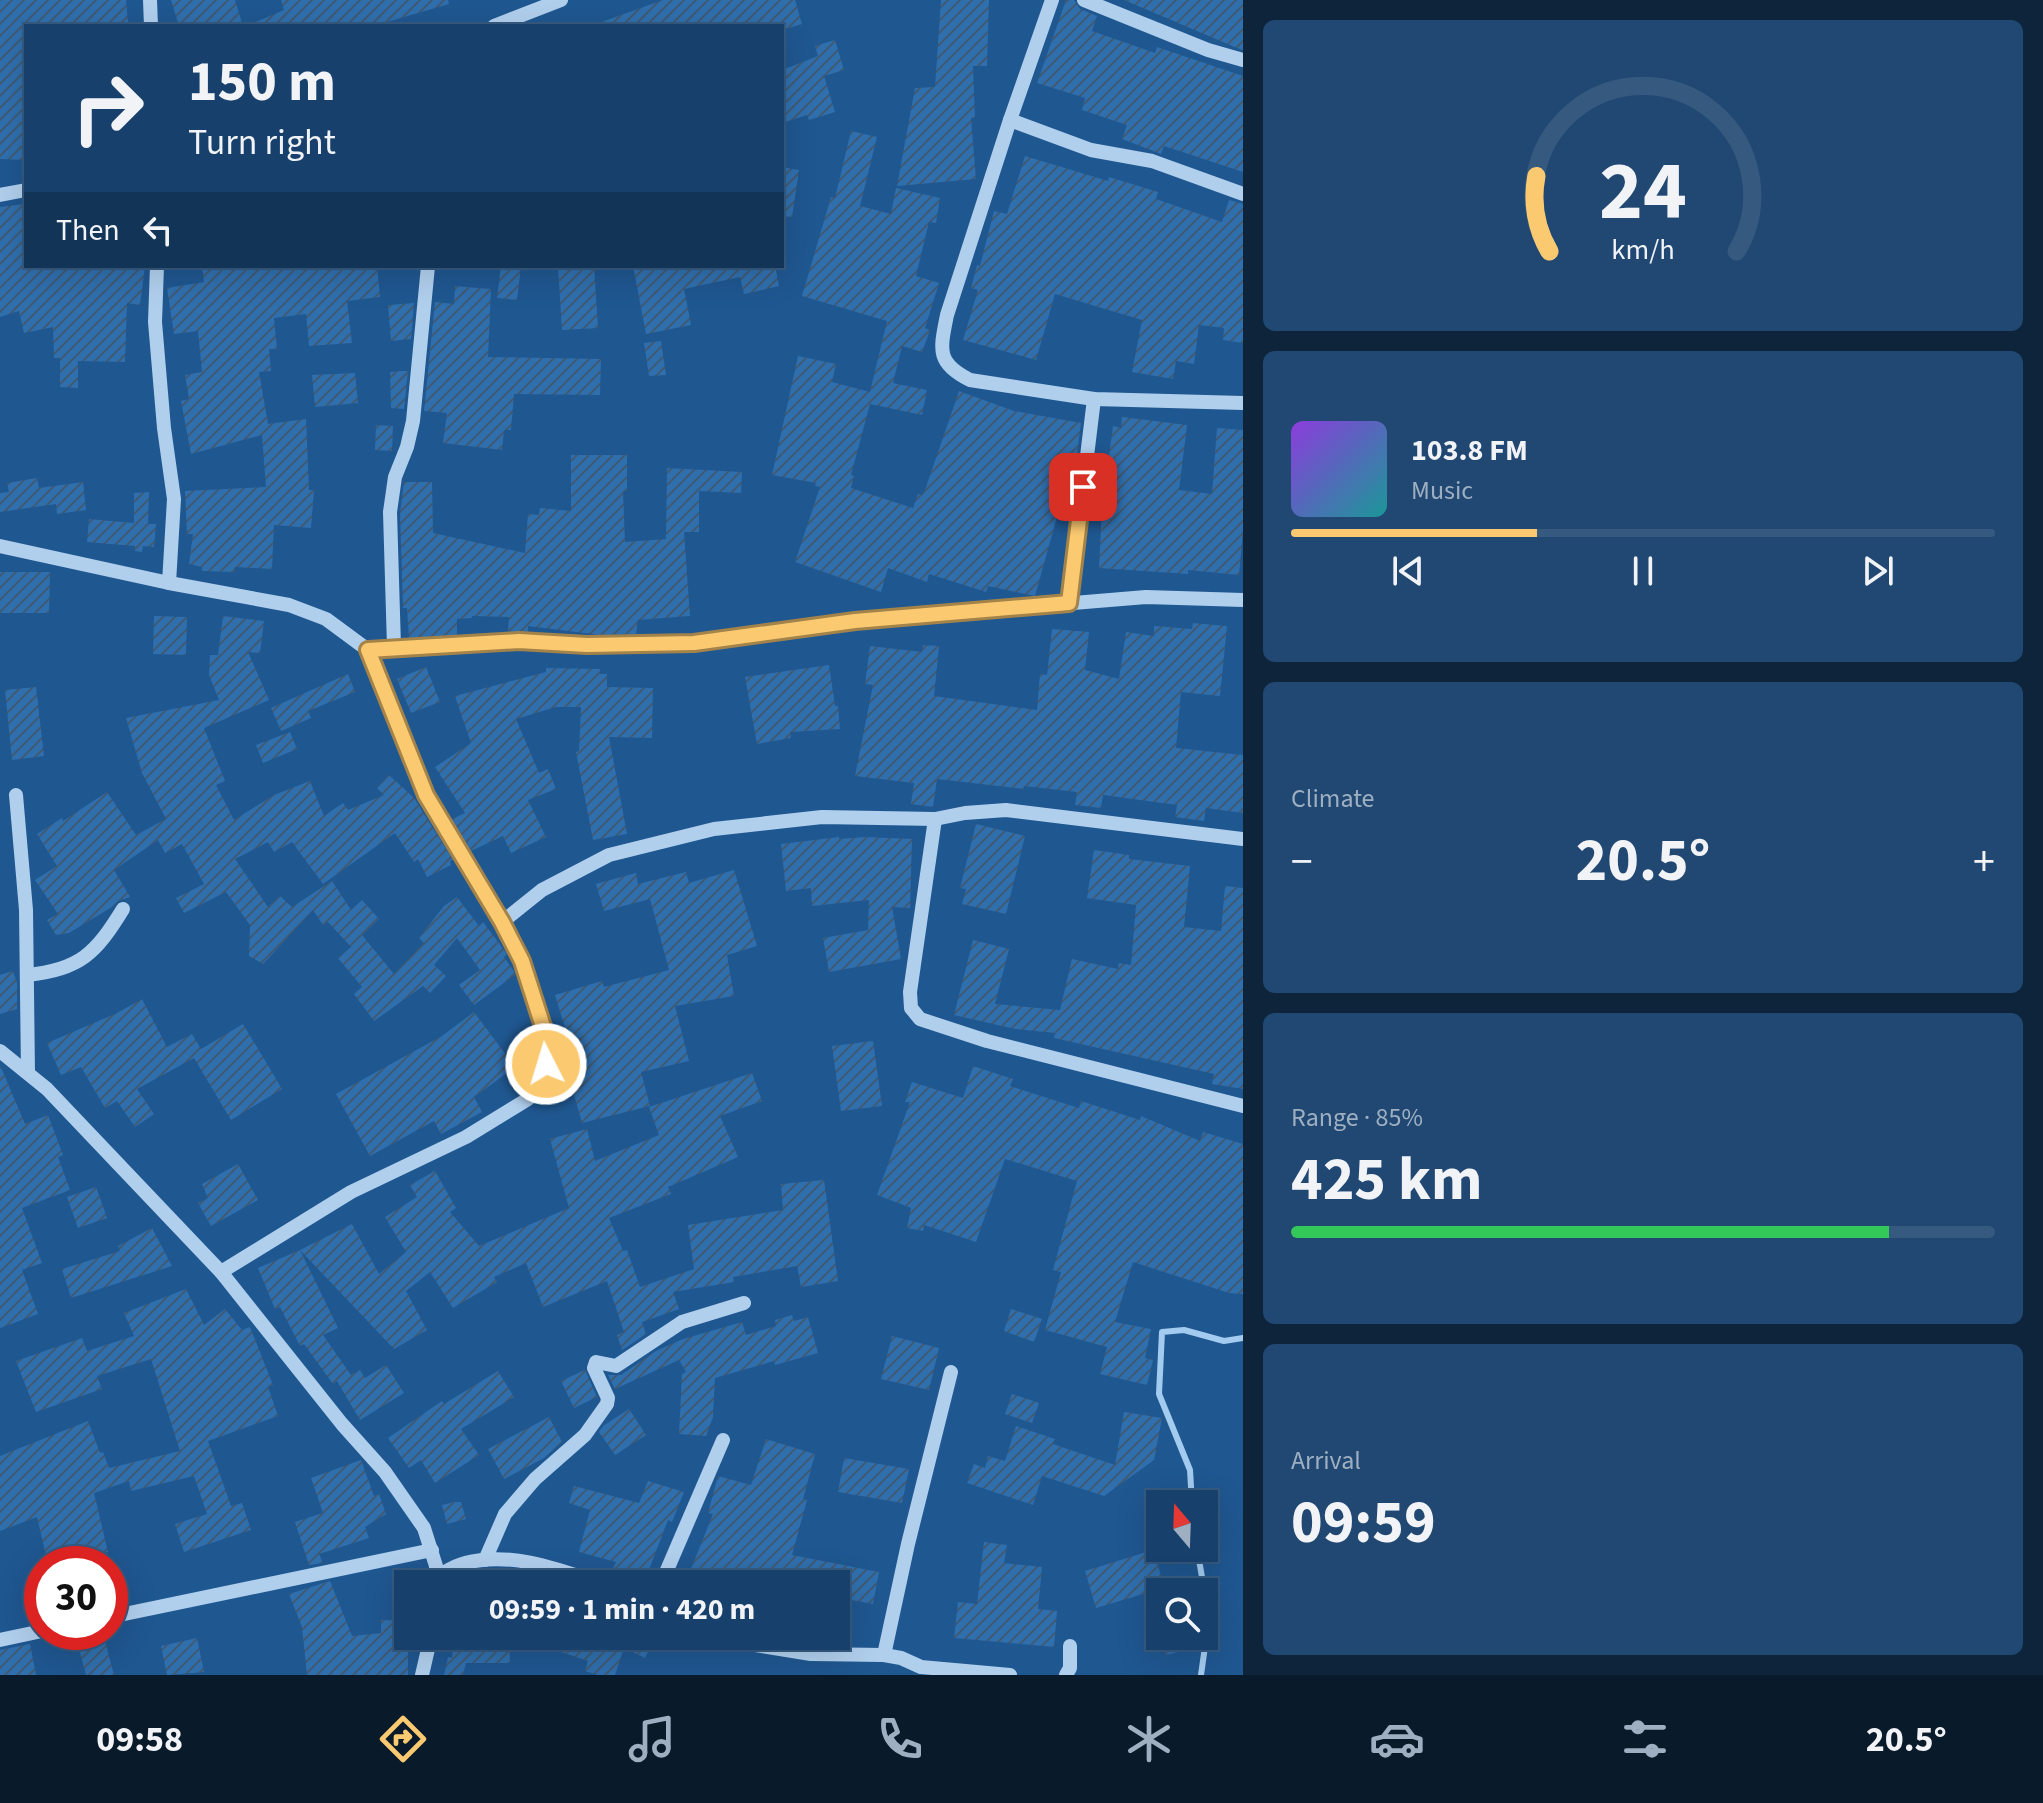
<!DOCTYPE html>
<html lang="en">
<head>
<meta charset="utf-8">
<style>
	:root { --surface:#17416c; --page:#204872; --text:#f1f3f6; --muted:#9eafc2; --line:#365a7f; --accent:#fbca70 }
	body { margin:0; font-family:"Source Sans 3",sans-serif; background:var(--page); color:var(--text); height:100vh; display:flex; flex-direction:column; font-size:30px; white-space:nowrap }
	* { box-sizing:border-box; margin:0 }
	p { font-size:26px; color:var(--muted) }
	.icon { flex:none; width:44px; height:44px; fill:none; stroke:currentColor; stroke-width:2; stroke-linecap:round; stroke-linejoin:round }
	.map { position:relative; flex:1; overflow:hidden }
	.panel { display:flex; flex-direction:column; gap:20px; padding:20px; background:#0d243b; width:800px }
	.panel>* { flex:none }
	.top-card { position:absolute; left:24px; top:24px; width:760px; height:244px; border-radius:0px; box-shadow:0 8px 32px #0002,0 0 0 2px var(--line); background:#17416c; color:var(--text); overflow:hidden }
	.needle { width:52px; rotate:341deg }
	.controls { position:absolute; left:1146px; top:1490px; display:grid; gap:16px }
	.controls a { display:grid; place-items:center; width:72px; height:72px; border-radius:0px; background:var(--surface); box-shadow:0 8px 32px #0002,0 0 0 2px var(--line); font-size:40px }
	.speed { position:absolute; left:24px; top:1546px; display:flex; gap:16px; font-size:40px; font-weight:700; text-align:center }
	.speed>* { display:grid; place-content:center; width:104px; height:104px; border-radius:50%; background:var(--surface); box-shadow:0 8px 32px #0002,0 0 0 2px var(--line); line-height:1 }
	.speed .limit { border:12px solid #d22; background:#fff; color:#111 }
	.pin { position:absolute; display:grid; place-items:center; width:68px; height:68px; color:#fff; margin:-34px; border-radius:16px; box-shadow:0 4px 12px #0006 }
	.me { position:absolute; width:88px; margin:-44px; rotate:355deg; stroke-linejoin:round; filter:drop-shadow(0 0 6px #0008) }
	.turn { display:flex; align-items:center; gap:28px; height:168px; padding:0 32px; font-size:36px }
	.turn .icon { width:104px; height:104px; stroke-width:2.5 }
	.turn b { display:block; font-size:56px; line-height:68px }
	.then { display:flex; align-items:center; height:76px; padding:0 32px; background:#0003; gap:16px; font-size:30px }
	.big { font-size:60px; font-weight:700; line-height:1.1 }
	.panel .card { flex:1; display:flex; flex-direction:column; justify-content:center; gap:12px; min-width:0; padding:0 28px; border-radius:12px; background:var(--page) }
	.panel .dial { align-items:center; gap:0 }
	.dial svg { height:208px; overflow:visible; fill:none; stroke:var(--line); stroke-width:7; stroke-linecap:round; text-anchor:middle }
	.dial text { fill:var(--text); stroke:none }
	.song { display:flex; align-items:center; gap:24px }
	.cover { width:96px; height:96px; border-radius:12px; background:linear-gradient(135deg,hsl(270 70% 55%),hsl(180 70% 35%)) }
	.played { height:8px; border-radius:4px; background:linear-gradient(90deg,var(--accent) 35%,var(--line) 35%) }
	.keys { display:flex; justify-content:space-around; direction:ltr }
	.heat { display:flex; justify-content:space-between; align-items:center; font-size:44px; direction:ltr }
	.charge { height:12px; border-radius:6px; background:linear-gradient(90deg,#34c759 85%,var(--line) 0) }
	.trip { position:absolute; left:394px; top:1570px; width:456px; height:80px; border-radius:0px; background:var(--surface); box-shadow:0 8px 32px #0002,0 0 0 2px var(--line); font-weight:700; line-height:80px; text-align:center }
	.tabs { display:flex; height:128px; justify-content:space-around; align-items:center; background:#091a2b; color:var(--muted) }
	.tabs .icon { width:56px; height:56px }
	.tabs .selected { color:var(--accent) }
	.tabs b { font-size:36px; color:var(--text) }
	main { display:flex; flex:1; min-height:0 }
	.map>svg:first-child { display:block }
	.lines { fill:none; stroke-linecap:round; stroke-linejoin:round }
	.stream { stroke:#a3cbef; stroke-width:6 }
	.building { fill:url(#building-hatch) }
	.minor { stroke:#b0cfed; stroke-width:14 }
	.route-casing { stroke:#a38349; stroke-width:20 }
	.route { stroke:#fbca70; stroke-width:14 }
</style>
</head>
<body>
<main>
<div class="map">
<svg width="1243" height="1675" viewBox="0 0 1243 1675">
	<defs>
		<pattern id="building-hatch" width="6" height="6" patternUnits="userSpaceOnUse" patternTransform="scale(2)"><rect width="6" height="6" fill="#2f6fae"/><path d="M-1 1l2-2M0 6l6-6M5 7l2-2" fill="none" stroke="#405a73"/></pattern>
	</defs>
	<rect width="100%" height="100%" fill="#1f5790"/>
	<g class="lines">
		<!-- stream -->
		<g class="stream">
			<polyline points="1192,1504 1190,1470 1159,1394 1162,1332 1184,1330 1224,1341 1243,1338"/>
			<polyline points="1197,1548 1209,1618 1201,1675"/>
		</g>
	</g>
	<!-- building -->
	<g class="building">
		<polygon points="0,0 126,0 128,23 26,26 26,160 0,159"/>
		<polygon points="171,0 235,0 243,26 179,26"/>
		<polygon points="281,0 448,0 449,4 373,26 246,26 284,10"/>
		<polygon points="663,0 795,0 802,24 782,30 782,26 596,26 596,24"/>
		<polygon points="941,0 989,0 987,66 973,66 975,118 971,118 976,179 897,186 915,88 935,87"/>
		<polygon points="1066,0 1074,0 1080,9 1097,16 1092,31 1155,53 1157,47 1243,76 1243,172 1164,146 1161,154 1122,139 1127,125 1082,110 1085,98 1037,83"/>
		<polygon points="1124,0 1243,0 1243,50 1237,48"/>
		<polygon points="835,40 844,70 824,76 835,112 809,120 807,115 782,123 782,70 818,56 815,46"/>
		<polygon points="851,131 877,137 860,206 891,214 896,188 940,198 936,223 929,222 916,276 939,283 925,328 930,330 922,352 902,346 893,383 927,390 922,415 870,404 851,475 854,476 851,488 913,508 918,494 922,495 925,490 959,391 1014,411 1081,423 1071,500 1062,499 1035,596 988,586 986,592 929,574 927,582 888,568 881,592 795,562 820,487 815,486 816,483 772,475 798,356 836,364 832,382 870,392 887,321 802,296 831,197 835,198"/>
		<polygon points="1025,156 1108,181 1109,177 1158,192 1156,199 1222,222 1229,200 1243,204 1243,343 1223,340 1224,328 1199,325 1194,364 1176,361 1173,379 1132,372 1142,320 1055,294 1036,360 963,340 978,290 971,288 977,265 980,266 994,211 1007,214"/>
		<polygon points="782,167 799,170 792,217 782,216"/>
		<polygon points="26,204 26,266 145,266 140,305 127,303 125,362 78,361 78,388 60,387 60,358 54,358 53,327 24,333 19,311 0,317 0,207"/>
		<polygon points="202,266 377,266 380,297 347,301 352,343 309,346 306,314 274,318 277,349 269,349 271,371 259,372 268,424 306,419 309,490 314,490 311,528 274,525 272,569 235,567 234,572 202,571 202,567 189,564 193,534 187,534 185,491 266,487 262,435 191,454 181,401 189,399 185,375 202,372 198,331 174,334 167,288 204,282"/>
		<polygon points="501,266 521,266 517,300 497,298"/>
		<polygon points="558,266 594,266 598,328 562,330"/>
		<polygon points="633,266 775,266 779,286 744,294 740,277 684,289 691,325 646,334"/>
		<polygon points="455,286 491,289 488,357 601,359 600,395 514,394 511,430 504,430 502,450 443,443 447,413 424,411 435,302 454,304"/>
		<polygon points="414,303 411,339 391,341 388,305"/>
		<polygon points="661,341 666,375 649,376 644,343"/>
		<polygon points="401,371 408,371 404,409 391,408 390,372"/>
		<polygon points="355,373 358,403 315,407 312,375"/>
		<polygon points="1122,417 1187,425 1179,490 1212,494 1217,428 1243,430 1243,530 1239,575 1188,570 1188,574 1099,568 1102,509 1113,426 1121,428"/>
		<polygon points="376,425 393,426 392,451 375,450"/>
		<polygon points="571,455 627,455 627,491 623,491 625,542 666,539 667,468 742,472 741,493 699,491 699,532 684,532 690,616 638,620 636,634 600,635 528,626 528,632 508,632 509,617 472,616 472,618 457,619 457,635 409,638 407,608 403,608 400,513 404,482 432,482 433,533 525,553 528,514 539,515 540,508 571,511"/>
		<polygon points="37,478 39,488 83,482 86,510 57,514 56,504 0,512 0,493 9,492 7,483"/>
		<polygon points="149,492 148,524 156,524 154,547 143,546 142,552 135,551 135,546 87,542 89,519 134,523 134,493"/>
		<polygon points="0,572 50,572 49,613 0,613"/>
		<polygon points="154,616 187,617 186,655 153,654"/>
		<polygon points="223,616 264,621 260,653 248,652 269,700 204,728 225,781 216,785 234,820 274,795 310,781 324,816 343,803 348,810 384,795 377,788 389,775 414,798 453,860 450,861 451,865 427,877 418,859 414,862 395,833 323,884 292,842 274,852 268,842 235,859 268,907 280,896 292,907 332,881 351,910 362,900 379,919 362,935 394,974 424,943 419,938 444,906 457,897 479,926 483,922 507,954 504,957 516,974 474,1005 459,985 480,970 457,938 434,965 446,976 430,993 423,986 374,1021 354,994 362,987 338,958 351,947 328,922 323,925 313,910 263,964 249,956 250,925 226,892 184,913 176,898 204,884 182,844 165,853 158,840 114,870 130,897 118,901 112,907 69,933 56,935 47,920 58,914 35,880 57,866 37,834 62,818 63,821 107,792 136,835 166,819 142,773 126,718 219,700 209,675 210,655 218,655"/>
		<polygon points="1193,623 1227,626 1220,696 1181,692 1176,748 1243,755 1243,813 1206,808 1204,821 1175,817 1177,805 1103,795 1101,808 1075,805 1077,792 1024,786 1024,789 937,779 933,807 911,804 914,783 855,776 873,685 865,684 870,646 922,652 923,645 939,646 934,696 1037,710 1040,674 1047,675 1052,629 1089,632 1085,670 1119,679 1126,632 1154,636 1154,626 1192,629"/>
		<polygon points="829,665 835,706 838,706 840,729 790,732 791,738 757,744 745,677"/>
		<polygon points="426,667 440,702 411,713 397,679"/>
		<polygon points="546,668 600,669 600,674 607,674 607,687 653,688 652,738 609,737 627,834 593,840 576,752 579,751 581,707 556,707 516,719 539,773 548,769 556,789 528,800 546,837 511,853 503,836 471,851 452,819 465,813 435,767 471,743 455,696 546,672"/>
		<polygon points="348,674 355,692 308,711 311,718 281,731 271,708"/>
		<polygon points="36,687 44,756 12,760 5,690"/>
		<polygon points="290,732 297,749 263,763 256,745"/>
		<polygon points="976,824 1025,836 1006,914 962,904 966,889 960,888"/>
		<polygon points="839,837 839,839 865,837 912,839 910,908 892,907 901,959 829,972 823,938 868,930 869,900 812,906 811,888 786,891 781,844"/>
		<polygon points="1094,850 1129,855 1129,859 1190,866 1184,927 1221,931 1225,886 1243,888 1243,1089 1212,1084 1214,1074 1054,1038 1055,1033 1015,1029 954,1015 973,940 1009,949 995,1004 1060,1010 1072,959 1118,969 1119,963 1131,965 1136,905 1087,898"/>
		<polygon points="734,870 757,946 727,955 734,996 675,1006 689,1061 641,1072 650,1106 582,1123 573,1091 578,1090 569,1041 555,995 602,981 604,987 669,970 650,899 604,911 596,884 636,873 638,884 686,872 689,883"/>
		<polygon points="13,971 17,983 17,1009 0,1014 0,975"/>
		<polygon points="142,999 167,1047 192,1034 201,1049 243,1024 282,1089 231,1120 194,1058 137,1089 154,1114 135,1127 117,1101 105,1108 81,1067 61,1075 47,1043 117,1013"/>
		<polygon points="474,1012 515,1067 474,1097 482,1112 441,1134 434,1121 370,1156 336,1094 442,1036"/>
		<polygon points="873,1041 882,1106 841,1111 832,1046"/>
		<polygon points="0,1065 25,1124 48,1115 63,1155 58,1157 70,1190 22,1208 42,1263 22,1270 38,1314 0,1328"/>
		<polygon points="973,1066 1013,1079 1010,1086 1079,1108 1081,1101 1140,1120 1141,1116 1200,1141 1203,1132 1243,1144 1243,1294 1229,1293 1133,1262 1115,1322 1151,1329 1145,1358 1153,1360 1147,1385 1100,1374 1107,1347 1045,1330 1061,1272 1053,1270 1077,1181 1005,1159 976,1242 924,1225 923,1231 907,1228 911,1208 877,1195 910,1102 905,1102 912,1082 963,1098"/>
		<polygon points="752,1073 762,1101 720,1116 738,1157 668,1187 671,1194 609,1218 623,1251 627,1250 640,1287 694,1269 688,1225 783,1210 781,1184 824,1180 838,1281 801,1287 797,1266 733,1277 734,1282 673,1292 679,1309 642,1322 646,1334 622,1350 617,1335 624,1332 607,1281 543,1307 526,1263 494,1277 497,1282 453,1308 430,1272 406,1291 427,1330 394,1349 300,1250 352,1224 379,1274 406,1252 385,1217 417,1197 410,1185 435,1171 456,1208 450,1212 479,1246 569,1208 550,1139 587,1129 595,1161 659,1135 649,1107"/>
		<polygon points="238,1164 258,1200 211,1226 198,1203 208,1198 202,1184"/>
		<polygon points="96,1187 107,1218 78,1228 67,1197"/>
		<polygon points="152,1228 172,1266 71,1298 62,1269 120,1251 118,1246"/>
		<polygon points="300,1250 338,1328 323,1335 351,1375 360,1370 365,1378 386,1365 404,1393 360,1420 337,1381 333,1384 304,1344 300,1346 280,1307 275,1309 258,1268"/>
		<polygon points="186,1289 204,1325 225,1309 242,1330 250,1327 273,1385 268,1387 278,1416 208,1441 231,1506 242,1503 251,1530 184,1552 175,1524 207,1514 194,1476 131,1491 129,1481 94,1493 108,1552 48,1564 37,1517 0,1531 0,1456 88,1421 100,1453 103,1452 109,1468 180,1451 151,1359 97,1376 102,1389 36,1412 16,1361 82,1338 87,1351 134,1336 124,1313"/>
		<polygon points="1011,1309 1042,1319 1034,1342 1004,1331"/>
		<polygon points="792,1315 794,1321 808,1317 818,1353 775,1365 774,1361 715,1378 713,1417 706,1436 679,1434 682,1374 686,1372 679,1360 615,1389 608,1375 621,1375 656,1351 683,1339 742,1322 746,1335 776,1326 775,1320"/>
		<polygon points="892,1336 939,1348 929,1390 881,1379"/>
		<polygon points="585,1370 597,1397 574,1408 561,1381"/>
		<polygon points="498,1371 514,1397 461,1429 479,1455 435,1483 421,1460 409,1468 388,1438 442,1401 444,1404"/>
		<polygon points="1012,1394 1039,1403 1032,1423 1005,1414"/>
		<polygon points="629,1409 646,1435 615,1455 599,1432 603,1426"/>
		<polygon points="1124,1412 1162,1418 1154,1460 1104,1496 1042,1476 1033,1505 967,1483 974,1464 985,1468 988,1456 1005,1461 1016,1426 1055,1439 1053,1444 1115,1465"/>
		<polygon points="549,1417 562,1442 544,1458 504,1479 488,1449"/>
		<polygon points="766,1439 815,1454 803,1499 807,1500 792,1555 879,1572 873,1604 836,1597 836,1584 730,1584 691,1569 713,1514 708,1513 718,1476 751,1485"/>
		<polygon points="844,1458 909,1469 902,1503 838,1492"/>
		<polygon points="361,1460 374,1496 379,1494 386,1514 365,1527 369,1538 319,1554 323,1563 309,1565 295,1522 323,1513 311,1478"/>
		<polygon points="648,1481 684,1492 672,1522 668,1520 645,1580 613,1568 616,1562 579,1552 590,1510 569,1503 574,1486 639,1503"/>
		<polygon points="454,1502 461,1502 466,1519 447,1524 442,1505"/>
		<polygon points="984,1542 1007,1545 1004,1563 1042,1567 1038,1609 1057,1611 1054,1647 954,1638 958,1602 977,1604"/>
		<polygon points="1153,1550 1166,1592 1150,1592 1096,1608 1085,1571"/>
		<polygon points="330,1581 352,1636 381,1633 381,1620 408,1621 408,1675 307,1675 302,1627 289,1594"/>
		<polygon points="103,1634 114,1675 86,1675 77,1641"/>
		<polygon points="454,1636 509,1636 510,1663 466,1663 463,1675 444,1675 448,1657 452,1658"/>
		<polygon points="523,1636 656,1636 645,1658 624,1648 615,1675 598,1675 585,1671 588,1661 523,1639"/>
		<polygon points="1161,1636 1218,1636 1218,1642 1166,1655"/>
		<polygon points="197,1638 204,1672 167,1675 161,1646"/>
		<polygon points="30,1644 36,1675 0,1675 0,1650"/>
	</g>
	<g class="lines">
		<!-- minor -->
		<g class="minor">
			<polyline points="150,0 151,26"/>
			<path d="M1052 0 1010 120 947 315C940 350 936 363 970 380L1094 399 1243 403"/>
			<polyline points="1084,0 1208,50 1243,60"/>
			<polyline points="494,26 561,0"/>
			<polyline points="1010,120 1091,150 1152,161 1243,194"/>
			<polyline points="0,195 26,190"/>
			<polyline points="157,266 155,322 164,428 174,499 169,583"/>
			<polyline points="0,546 169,583 289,605 326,619 368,650 426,795 502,922 522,961 547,1039 546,1064 528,1099 466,1137 351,1192 221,1272"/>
			<polyline points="1069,603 1094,399"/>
			<polyline points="394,647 390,512 395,477 407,447 413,421 428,266"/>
			<polyline points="368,650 519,641 587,645 694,643 855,621 1146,597 1243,600"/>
			<polyline points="16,795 26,910 28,1073"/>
			<polyline points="935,819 910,992 911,1008 920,1019 987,1041 1243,1106"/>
			<polyline points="502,922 542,890 609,855 714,829 822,817 935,819 965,813 1006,810 1243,839"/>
			<path d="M27 975C80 970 96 953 123 909"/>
			<polyline points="0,1051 47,1089 221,1272 342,1424 385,1472 424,1528 436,1566 436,1584"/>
			<polyline points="485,1560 505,1514 535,1479 585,1435 607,1404 608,1398 594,1368 596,1362 616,1366 682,1322 744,1303"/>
			<path d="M436 1577C445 1572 455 1565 465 1563 511 1551 558 1569 602 1584"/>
			<polyline points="661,1584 723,1440"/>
			<polyline points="110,1617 432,1550"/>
			<polyline points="728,1636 749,1644 811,1654 884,1655 901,1658 921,1667 1010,1675"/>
			<polyline points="0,1640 42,1631"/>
			<polyline points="884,1655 908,1544 951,1372"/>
			<polyline points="422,1675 431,1636"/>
			<polyline points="1066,1675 1070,1668 1070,1646"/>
		</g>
	</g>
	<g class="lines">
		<!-- route casing -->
		<g class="route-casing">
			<polyline id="route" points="546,1064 547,1039 522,961 502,922 426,795 368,650 519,641 587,645 694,643 855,621 1069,603 1083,487"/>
		</g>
		<!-- route -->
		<use href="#route" class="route"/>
	</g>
</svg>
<div class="controls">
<a><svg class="needle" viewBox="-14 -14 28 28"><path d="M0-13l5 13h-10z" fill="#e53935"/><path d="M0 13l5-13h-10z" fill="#9eafc2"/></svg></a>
<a><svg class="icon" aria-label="search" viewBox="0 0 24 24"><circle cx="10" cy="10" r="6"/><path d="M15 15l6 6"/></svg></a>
</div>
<div class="speed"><div class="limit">30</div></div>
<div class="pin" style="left:1083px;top:487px;background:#d93025"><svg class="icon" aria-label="arrive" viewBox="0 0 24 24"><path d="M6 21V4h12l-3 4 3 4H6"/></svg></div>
<svg class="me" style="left:546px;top:1064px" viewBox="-20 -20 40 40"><circle r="17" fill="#fbca70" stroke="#fff" stroke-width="3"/><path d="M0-11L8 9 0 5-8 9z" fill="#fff"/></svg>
<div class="trip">09:59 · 1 min · 420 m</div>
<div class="top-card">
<div class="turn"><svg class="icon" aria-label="right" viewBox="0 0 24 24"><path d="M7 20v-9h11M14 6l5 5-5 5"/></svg><div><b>150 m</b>Turn right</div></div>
<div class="then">Then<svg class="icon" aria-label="left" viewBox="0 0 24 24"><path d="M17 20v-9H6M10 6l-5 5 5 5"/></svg></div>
</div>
</div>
<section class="panel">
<div class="card dial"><svg viewBox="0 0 100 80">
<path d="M14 69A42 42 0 1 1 86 69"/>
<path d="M14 69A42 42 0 0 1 9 40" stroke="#fbca70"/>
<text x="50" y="56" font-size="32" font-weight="700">24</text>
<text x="50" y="72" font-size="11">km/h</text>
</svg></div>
<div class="card">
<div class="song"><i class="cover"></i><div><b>103.8 FM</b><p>Music</p></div></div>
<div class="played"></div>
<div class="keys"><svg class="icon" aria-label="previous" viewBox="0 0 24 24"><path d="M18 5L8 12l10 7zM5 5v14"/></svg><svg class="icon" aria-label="pause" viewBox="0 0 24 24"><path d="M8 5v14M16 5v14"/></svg><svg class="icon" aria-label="next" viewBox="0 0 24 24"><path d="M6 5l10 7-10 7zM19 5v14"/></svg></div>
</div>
<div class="card"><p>Climate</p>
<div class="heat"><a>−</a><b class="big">20.5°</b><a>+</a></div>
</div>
<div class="card"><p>Range · 85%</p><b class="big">425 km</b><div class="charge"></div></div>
<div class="card"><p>Arrival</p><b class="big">09:59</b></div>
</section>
</main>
<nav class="tabs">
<b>09:58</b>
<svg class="icon selected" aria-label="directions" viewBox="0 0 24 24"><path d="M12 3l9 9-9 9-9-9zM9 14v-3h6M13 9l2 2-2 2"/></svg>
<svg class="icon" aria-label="music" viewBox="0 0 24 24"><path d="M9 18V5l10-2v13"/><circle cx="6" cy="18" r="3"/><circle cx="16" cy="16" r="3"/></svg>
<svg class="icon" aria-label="phone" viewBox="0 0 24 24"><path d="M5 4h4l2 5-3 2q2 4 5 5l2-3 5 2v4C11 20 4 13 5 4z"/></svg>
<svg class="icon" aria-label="climate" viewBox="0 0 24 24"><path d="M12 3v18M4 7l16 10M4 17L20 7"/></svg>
<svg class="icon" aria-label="car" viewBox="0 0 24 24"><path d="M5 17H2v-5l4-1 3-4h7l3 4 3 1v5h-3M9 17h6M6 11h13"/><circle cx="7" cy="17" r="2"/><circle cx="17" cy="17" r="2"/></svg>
<svg class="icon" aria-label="filters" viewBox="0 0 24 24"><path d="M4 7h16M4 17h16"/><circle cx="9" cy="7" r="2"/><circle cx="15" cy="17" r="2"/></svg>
<b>20.5°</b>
</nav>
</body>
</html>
